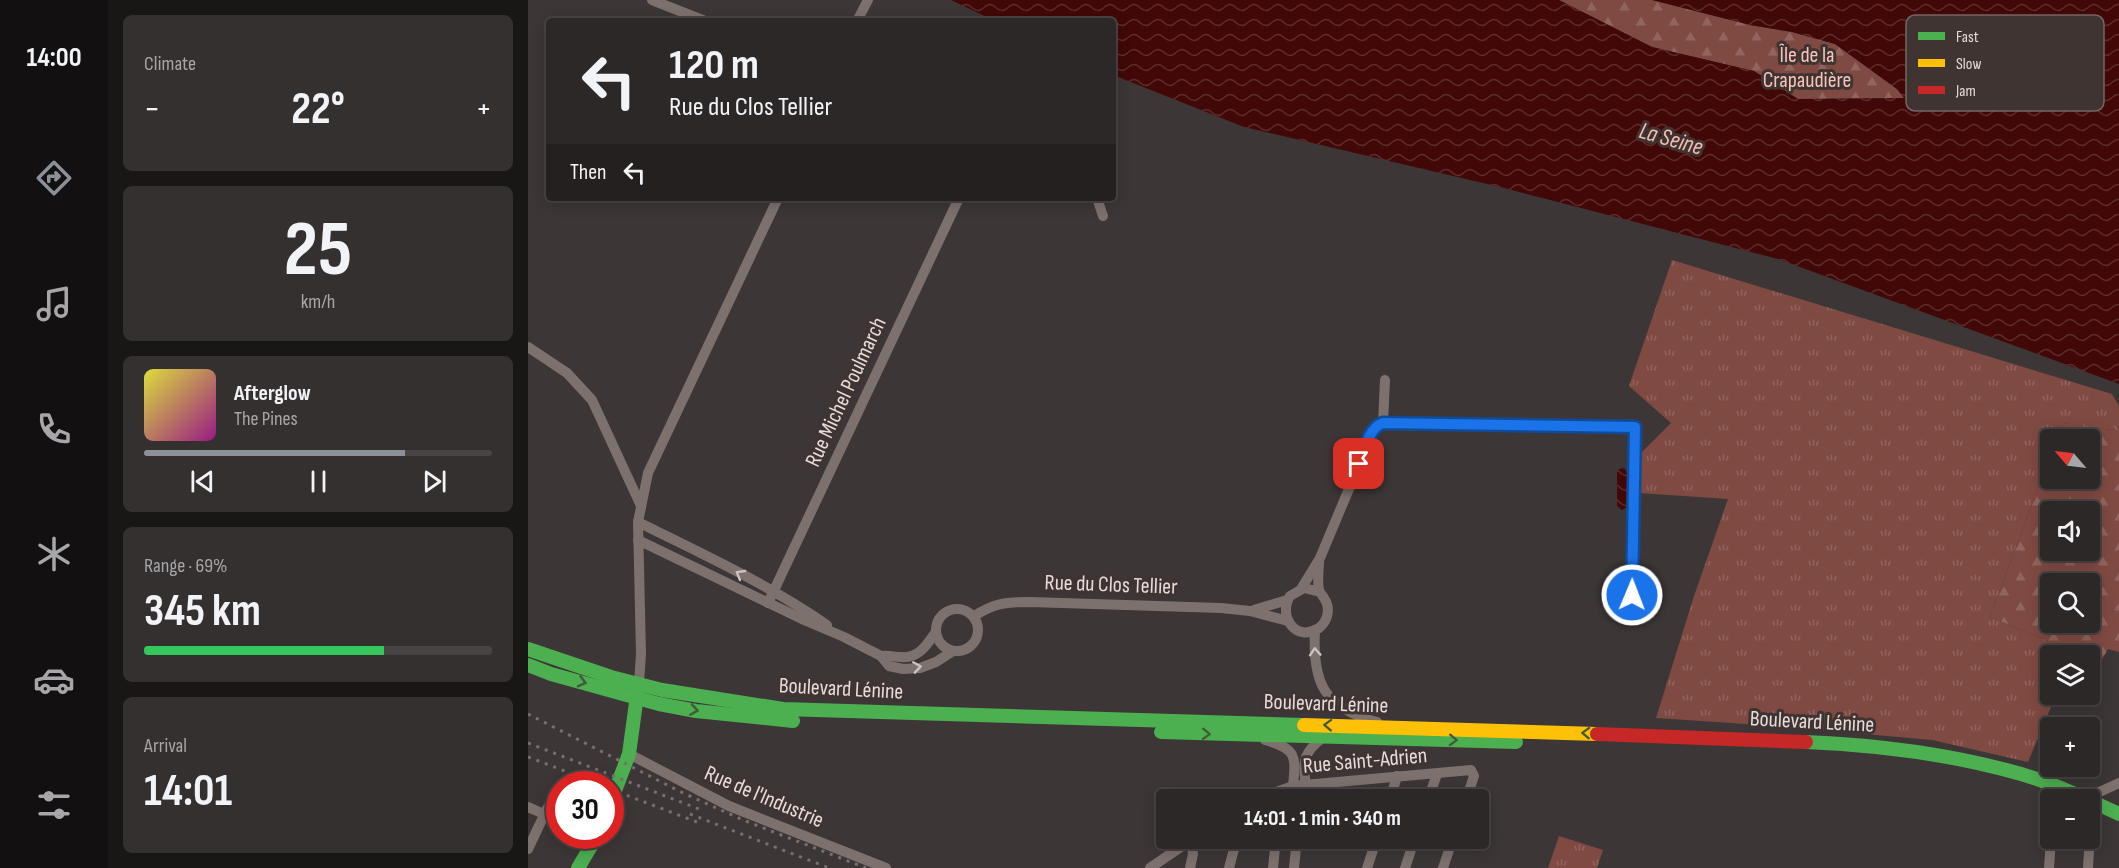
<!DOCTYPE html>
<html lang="en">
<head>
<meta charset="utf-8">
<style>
	:root { --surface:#2d2828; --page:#353030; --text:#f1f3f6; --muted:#a7a6a8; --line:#484445; --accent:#8c9099 }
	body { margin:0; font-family:"Sofia Sans Condensed",sans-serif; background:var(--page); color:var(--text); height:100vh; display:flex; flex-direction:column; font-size:22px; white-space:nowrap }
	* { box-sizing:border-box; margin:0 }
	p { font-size:20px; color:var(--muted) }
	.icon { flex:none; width:33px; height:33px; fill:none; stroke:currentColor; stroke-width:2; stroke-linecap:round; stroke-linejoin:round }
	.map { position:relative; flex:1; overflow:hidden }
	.drawer { display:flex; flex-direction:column; gap:15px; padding:15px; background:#191616; width:420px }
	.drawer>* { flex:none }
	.banner { position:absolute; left:18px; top:18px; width:570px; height:183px; border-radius:6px; box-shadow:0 3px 15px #0003,0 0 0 2px var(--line); background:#2d2828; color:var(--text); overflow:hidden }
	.needle { width:39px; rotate:298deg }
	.controls { position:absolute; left:1512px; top:429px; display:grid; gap:12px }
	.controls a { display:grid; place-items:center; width:60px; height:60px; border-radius:6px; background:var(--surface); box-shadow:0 3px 15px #0003,0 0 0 2px var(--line); font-size:30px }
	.speed { position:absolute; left:18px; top:771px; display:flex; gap:12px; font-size:30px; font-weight:700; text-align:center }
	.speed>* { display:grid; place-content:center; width:78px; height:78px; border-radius:50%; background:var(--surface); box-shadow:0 3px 15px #0003,0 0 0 2px var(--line); line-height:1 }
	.speed .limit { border:9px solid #d22; background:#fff; color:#111 }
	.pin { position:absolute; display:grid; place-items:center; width:51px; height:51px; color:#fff; margin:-26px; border-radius:12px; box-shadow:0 3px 9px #0006 }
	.me { position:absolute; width:66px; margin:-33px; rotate:1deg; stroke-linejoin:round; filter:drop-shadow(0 0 4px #0008) }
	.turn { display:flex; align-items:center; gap:21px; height:126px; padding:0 24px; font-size:27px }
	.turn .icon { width:78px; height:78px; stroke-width:2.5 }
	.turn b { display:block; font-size:42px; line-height:51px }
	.then { display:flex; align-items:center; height:57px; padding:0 24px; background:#0003; gap:12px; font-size:22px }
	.big { font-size:45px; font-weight:700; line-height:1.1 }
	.drawer .card { flex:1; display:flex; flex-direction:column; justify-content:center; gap:9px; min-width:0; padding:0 21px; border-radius:9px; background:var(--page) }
	.drawer .dial { align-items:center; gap:0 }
	.dial b { font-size:78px; line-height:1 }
	.song { display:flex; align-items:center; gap:18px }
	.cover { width:72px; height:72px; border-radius:9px; background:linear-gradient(135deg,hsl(60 70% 55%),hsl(310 70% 35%)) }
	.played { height:6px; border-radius:3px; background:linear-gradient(90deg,var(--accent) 75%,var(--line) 75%) }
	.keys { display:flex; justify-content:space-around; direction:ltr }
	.heat { display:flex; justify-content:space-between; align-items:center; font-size:33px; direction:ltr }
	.charge { height:9px; border-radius:4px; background:linear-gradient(90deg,#34c759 69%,var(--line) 0) }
	.trip { position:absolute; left:628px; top:789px; width:333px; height:60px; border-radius:6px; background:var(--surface); box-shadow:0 3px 15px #0003,0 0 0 2px var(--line); font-weight:700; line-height:60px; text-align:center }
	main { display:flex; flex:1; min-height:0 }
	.tab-bar { display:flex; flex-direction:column; width:108px; justify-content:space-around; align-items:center; background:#121010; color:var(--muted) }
	.tab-bar .icon { width:42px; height:42px }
	.tab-bar .active { color:var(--accent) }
	.tab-bar b { font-size:27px; color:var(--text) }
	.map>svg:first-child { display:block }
	.grass { fill:url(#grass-tufts) }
	.forest { fill:url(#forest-firs); fill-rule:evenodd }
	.water { fill:url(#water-waves) }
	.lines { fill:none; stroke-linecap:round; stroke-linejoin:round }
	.street { stroke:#7d716e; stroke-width:10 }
	.fast { stroke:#4caf50; stroke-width:14 }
	.slow { stroke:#ffc107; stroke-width:14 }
	.jam { stroke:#c62828; stroke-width:14 }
	.rail { stroke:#786f6e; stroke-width:3; stroke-dasharray:3 6; stroke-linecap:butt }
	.oneway { stroke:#cbc2c0 }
	.oneway2 { stroke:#44593b }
	.route-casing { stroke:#114b97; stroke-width:15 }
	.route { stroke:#1a73e8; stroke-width:10 }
	.labels { text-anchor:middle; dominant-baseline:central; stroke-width:6; stroke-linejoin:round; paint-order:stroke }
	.park-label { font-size:22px; fill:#f6c4bc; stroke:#403432 }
	.street-label { font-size:22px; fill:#e5dddb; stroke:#403432 }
	.water-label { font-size:24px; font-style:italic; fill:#efbdb5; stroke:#403432 }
	.key { fill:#403432; stroke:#726765; stroke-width:1.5 }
	.key-label { font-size:16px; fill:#e5dddb }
</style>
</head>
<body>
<main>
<nav class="tab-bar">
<b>14:00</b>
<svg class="icon active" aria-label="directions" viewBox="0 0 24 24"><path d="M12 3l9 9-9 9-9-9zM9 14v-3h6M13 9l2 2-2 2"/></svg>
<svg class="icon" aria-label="music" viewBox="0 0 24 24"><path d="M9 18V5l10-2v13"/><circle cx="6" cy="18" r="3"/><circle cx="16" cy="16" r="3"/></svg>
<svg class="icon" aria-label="phone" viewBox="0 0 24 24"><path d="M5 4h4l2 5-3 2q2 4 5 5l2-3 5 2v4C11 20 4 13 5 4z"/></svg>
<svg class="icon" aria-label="climate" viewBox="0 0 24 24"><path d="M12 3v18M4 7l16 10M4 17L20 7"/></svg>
<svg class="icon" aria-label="car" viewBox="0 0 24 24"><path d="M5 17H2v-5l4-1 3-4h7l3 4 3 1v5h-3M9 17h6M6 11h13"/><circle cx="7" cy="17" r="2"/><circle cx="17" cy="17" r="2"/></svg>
<svg class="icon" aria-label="filters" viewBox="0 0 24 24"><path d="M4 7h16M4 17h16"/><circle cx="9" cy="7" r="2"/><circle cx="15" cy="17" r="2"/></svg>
</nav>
<section class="drawer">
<div class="card"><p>Climate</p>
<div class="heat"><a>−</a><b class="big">22°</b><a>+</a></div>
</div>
<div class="card dial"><b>25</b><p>km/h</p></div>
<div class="card">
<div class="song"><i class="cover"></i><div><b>Afterglow</b><p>The Pines</p></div></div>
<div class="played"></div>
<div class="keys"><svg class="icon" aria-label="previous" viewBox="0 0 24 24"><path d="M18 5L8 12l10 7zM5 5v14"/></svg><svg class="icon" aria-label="pause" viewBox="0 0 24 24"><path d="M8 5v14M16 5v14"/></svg><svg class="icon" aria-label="next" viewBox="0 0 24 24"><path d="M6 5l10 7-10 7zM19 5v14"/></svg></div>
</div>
<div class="card"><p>Range · 69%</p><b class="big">345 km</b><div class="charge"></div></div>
<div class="card"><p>Arrival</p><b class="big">14:01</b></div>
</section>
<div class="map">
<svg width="1591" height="868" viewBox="0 0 1591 868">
	<defs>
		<pattern id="grass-tufts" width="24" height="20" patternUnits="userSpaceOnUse" patternTransform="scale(1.5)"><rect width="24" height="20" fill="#7f4a42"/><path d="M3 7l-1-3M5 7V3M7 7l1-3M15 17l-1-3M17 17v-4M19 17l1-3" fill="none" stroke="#91645d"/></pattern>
		<pattern id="forest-firs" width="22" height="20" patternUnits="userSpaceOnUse" patternTransform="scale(1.5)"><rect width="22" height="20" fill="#7f4a42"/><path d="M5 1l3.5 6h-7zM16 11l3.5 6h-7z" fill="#91645d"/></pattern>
		<pattern id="water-waves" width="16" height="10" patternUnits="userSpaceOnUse" patternTransform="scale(1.5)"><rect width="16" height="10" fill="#410807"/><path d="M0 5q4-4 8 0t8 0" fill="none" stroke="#5c2c2b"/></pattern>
	</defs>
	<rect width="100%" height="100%" fill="#3c3636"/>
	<!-- grass -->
	<g class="grass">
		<polygon points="1144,260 1584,394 1591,406 1591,431 1535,423 1529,439 1522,440 1522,456 1462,617 1555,655 1522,656 1522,694 1528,695 1500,762 1404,740 1248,726 1128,718 1166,596 1200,499 1111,493 1112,454 1143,423 1101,386"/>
		<polygon points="1031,836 1075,850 1069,868 1020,868"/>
	</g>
	<!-- forest -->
	<g class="forest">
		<polygon points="1031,0 1124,0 1222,25 1264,32 1307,44 1369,89 1377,98 1270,99 1226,71 1124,47"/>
		<path d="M1535 423 1591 431V652L1580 649 1572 663 1562 658V656L1555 655 1462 617 1522 456V478H1562V440L1529 439ZM1522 512H1562V550H1522ZM1522 584H1562V622H1522Z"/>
	</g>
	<!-- water -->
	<g class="water">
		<polygon points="423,0 1031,0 1124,47 1226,71 1270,99 1376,98 1369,89 1307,44 1264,32 1222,25 1124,0 1591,0 1591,384 1250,259 976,188 716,127 585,75 585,21 467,21"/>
		<polygon points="1096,468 1099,472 1099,507 1094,510 1089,506 1089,472 1091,469"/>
	</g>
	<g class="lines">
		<!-- street -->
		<g class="street">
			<polyline points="124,0 177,21"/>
			<polyline points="329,21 340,0"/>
			<polyline points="569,198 575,216"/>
			<polyline points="0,347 39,373 64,400 113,506"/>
			<polyline points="855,423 857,380"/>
			<path d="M110 522C174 554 240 584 299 625"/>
			<polyline points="110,540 276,620 316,637 353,656 361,666 375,669 392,668 408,662 425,651"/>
			<path d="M791 561C791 570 789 581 791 590 793 595 794 594 796 598 803 608 800 621 791 628 769 643 749 617 762 596L776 588 792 592"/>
			<polyline points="773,589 792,558 847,427 855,423 879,423 1107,427 1104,595"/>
			<polyline points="240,603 431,198"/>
			<circle cx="429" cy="630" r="21"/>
			<polyline points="726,610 759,600"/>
			<path d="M446 616C467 603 477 602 502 602L693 608 722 611 760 621"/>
			<path d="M787 630C784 683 796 708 849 722"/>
			<path d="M353 656C361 655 366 657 373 657 390 659 399 645 407 633"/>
			<polyline points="111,683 113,654 110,522 120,473 250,198"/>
			<path d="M737 740C769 749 768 756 765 786"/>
			<polyline points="101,754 201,806 358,868"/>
			<path d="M778 785C774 761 776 751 796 737"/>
			<polyline points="1562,799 1565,795 1591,783"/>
			<polyline points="734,800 748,792 765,786 943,770 946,776 938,800"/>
			<polyline points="772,800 774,785"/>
			<polyline points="862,800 869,776"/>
			<polyline points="900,800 909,774"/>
			<polyline points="0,807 16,814"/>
			<polyline points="0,849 20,807 32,811"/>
			<polyline points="622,868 666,838"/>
			<polyline points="662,868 665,854 663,840"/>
			<polyline points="701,868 709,838"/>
			<polyline points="745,868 748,838"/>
			<polyline points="766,868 769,838"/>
			<polyline points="839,868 849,838"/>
			<polyline points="877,868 887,838"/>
			<polyline points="915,868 925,838"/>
			<polyline points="1521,868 1523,838"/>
			<polyline points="1560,868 1562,834"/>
		</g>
		<!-- fast -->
		<g class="fast">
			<polyline points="0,649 83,677 134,690 255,709 776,725"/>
			<polyline points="0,665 23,674 131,704 168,711 265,721"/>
			<polyline points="633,732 988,742"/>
			<path d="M1278 742C1350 745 1423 754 1493 774 1527 784 1559 799 1591 814"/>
			<polyline points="82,804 101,754 110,688"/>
			<polyline points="50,868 69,836"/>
		</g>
		<!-- slow -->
		<polyline class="slow" points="776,725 1069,734"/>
		<!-- jam -->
		<polyline class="jam" points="1069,734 1278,742"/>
		<!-- rail -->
		<g class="rail">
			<polyline points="0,714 155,793 215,820 338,868"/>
			<polyline points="0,743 176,811"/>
			<polyline points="0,757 71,784"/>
			<polyline points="82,789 169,822"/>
			<polyline points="162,814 301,868"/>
		</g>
	</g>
	<!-- one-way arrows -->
	<defs><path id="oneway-chevron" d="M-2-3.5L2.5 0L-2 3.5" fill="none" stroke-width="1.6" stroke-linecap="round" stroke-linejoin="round" transform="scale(1.5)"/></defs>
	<g class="oneway">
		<use href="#oneway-chevron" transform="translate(212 574) rotate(-150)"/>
		<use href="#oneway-chevron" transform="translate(787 652) rotate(-94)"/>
		<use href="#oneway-chevron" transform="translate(389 667) rotate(-9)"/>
	</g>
	<g class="oneway2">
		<use href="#oneway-chevron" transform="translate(54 682) rotate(15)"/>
		<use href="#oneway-chevron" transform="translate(166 710) rotate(9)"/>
		<use href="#oneway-chevron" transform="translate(800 725) rotate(-178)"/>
		<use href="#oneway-chevron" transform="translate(1058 733) rotate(-178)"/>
		<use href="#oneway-chevron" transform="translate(678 734) rotate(2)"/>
		<use href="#oneway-chevron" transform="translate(925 740) rotate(2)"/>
	</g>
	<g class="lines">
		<!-- route casing -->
		<g class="route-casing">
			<path id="route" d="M831 464C836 451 841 427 855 423L1107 427 1104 595"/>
		</g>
		<!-- route -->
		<use href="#route" class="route"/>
	</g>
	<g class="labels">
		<!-- park labels -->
		<g class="park-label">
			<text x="1279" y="55">Île de la<tspan x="1279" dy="25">Crapaudière</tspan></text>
		</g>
		<!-- street labels -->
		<g class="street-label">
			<text transform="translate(318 392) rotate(-65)">Rue Michel Poulmarch</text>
			<text transform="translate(583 585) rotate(2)">Rue du Clos Tellier</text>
			<text transform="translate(313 689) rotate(3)">Boulevard Lénine</text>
			<text transform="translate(798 704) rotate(2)">Boulevard Lénine</text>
			<text transform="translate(1284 722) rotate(3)">Boulevard Lénine</text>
			<text transform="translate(837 761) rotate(-5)">Rue Saint-Adrien</text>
			<text transform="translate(236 797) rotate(23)">Rue de l'Industrie</text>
		</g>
		<!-- water labels -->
		<g class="water-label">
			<text transform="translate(1143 139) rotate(16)">La Seine</text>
		</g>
	</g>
	<!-- legend -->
	<rect x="1378" y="15" width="198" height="96" rx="9" class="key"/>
	<rect x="1390" y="32" width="27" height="8" fill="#4caf50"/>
	<rect x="1390" y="59" width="27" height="8" fill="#ffc107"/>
	<rect x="1390" y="86" width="27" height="8" fill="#c62828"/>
	<g class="key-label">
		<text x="1428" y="42">Fast</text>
		<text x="1428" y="69">Slow</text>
		<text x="1428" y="96">Jam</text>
	</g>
</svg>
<div class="controls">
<a><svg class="needle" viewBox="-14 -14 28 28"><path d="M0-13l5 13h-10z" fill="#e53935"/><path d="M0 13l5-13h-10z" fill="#a7a6a8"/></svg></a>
<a><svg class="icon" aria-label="sound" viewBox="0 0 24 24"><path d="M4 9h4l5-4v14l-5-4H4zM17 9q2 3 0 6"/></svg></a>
<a><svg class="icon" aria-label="search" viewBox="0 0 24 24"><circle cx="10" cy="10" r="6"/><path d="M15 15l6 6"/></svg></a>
<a><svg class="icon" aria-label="layers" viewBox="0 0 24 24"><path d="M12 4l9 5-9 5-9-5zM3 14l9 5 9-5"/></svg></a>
<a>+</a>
<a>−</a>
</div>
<div class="speed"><div class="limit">30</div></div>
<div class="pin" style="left:831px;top:464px;background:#d93025"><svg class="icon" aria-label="arrive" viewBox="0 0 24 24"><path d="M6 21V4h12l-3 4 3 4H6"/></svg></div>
<svg class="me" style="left:1104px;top:595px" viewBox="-20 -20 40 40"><circle r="17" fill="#1a73e8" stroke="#fff" stroke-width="3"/><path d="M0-11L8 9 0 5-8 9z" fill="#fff"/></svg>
<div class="trip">14:01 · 1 min · 340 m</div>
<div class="banner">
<div class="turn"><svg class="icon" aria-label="left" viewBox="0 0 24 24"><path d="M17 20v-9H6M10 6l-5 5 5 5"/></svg><div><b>120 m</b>Rue du Clos Tellier</div></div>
<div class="then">Then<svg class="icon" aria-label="left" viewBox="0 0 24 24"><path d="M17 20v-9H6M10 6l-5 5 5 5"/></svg></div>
</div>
</div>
</main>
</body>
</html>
